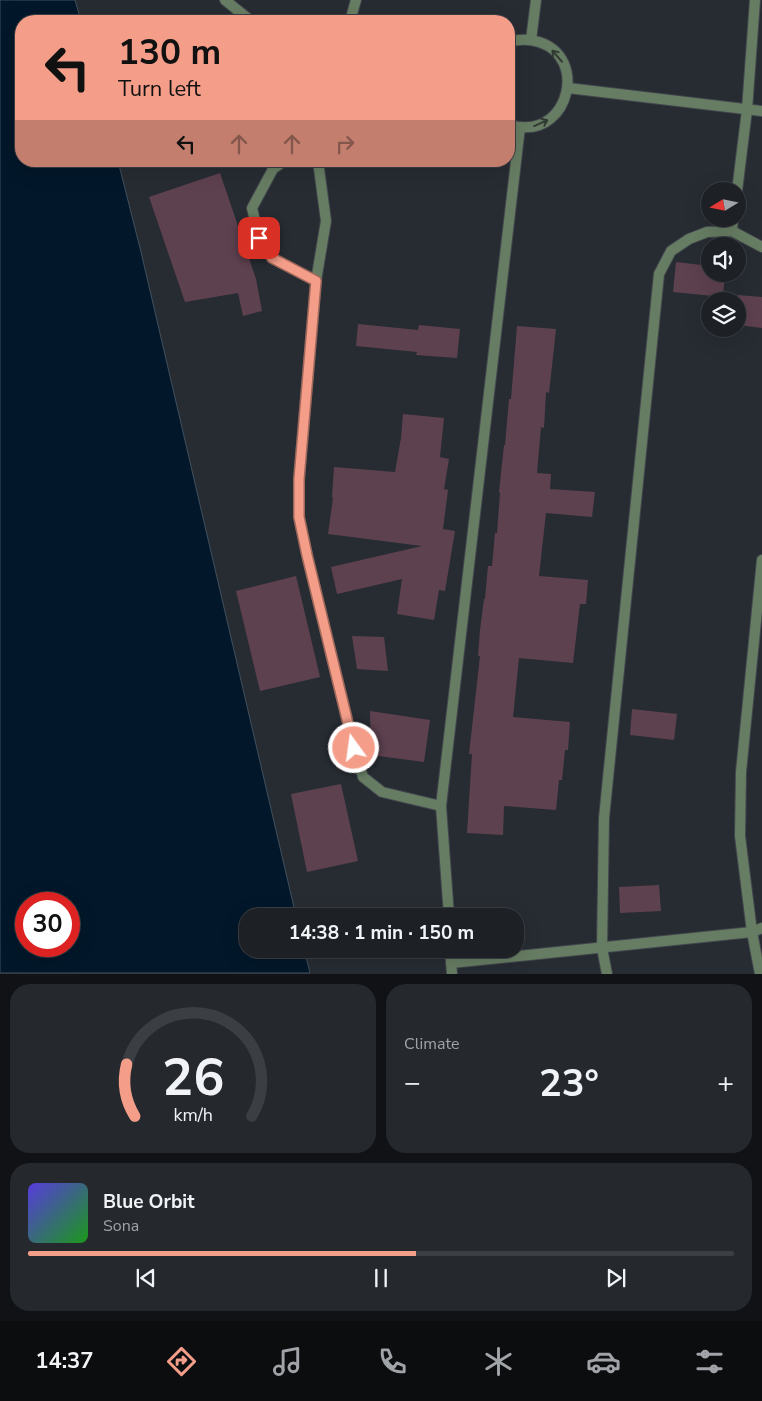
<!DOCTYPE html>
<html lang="en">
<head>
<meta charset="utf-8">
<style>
	:root { --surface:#1d2126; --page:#25292e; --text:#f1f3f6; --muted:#a0a3a7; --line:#3b3e43; --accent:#f49e8a }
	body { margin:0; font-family:"Nunito Sans",sans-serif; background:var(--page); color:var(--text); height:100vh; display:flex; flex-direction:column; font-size:19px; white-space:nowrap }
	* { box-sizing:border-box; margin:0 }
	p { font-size:16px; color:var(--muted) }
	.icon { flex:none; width:28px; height:28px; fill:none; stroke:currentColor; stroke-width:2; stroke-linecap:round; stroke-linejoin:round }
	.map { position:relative; height:974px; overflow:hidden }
	.sheet { display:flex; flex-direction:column; gap:10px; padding:10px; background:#101215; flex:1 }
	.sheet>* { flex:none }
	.hud { position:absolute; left:15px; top:15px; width:500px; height:152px; border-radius:20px; box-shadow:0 5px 20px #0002,0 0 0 1px var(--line); background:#f49e8a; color:#111; overflow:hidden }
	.needle { width:32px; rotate:260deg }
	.fabs { position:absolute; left:701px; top:182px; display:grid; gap:10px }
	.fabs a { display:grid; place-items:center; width:45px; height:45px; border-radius:50%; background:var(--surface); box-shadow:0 5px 20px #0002,0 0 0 1px var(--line); font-size:25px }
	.speed { position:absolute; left:15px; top:892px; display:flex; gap:10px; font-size:25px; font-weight:700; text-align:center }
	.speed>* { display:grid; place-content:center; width:65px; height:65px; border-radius:50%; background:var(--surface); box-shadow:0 5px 20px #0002,0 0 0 1px var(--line); line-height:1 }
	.speed .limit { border:8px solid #d22; background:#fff; color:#111 }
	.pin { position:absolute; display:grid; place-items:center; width:42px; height:42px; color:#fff; margin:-21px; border-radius:10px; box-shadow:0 2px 8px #0006 }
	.me { position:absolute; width:55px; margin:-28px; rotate:346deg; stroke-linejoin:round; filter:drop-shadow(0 0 4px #0008) }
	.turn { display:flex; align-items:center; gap:18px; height:105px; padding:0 20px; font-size:22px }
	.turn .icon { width:65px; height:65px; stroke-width:2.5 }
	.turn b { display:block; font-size:35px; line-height:42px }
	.lanes { display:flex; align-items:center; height:48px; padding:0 20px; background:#0003; justify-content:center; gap:25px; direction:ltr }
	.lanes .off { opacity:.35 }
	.big { font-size:38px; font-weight:700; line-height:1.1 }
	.sheet .card { flex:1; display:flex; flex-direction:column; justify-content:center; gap:8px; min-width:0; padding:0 18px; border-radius:20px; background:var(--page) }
	.sheet .dial { align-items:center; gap:0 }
	.dial svg { height:130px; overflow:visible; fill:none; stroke:var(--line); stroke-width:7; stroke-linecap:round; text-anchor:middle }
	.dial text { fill:var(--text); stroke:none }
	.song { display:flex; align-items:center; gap:15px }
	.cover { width:60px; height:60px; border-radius:8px; background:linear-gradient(135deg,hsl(250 70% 55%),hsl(120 70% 35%)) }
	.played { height:5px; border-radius:2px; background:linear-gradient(90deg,var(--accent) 55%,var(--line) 55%) }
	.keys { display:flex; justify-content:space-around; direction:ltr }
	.heat { display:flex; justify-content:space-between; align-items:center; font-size:28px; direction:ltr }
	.sheet .tiles { flex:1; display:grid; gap:10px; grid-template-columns:1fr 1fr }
	.card:last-child { grid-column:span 2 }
	.trip { position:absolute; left:239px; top:908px; width:285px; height:50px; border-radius:20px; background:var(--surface); box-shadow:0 5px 20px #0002,0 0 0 1px var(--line); font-weight:700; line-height:50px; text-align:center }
	.tab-bar { display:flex; height:80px; justify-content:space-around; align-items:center; background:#0c0d0f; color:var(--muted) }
	.tab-bar .icon { width:35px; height:35px }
	.tab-bar .on { color:var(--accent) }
	.tab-bar b { font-size:22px; color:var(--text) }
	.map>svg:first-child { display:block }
	.water { fill:#021729; stroke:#40505e; fill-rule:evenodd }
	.building { fill:#5e414f }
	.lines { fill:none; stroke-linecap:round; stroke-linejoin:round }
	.street-casing { stroke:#42474d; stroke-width:12 }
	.street { stroke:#677d63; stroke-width:10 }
	.oneway { stroke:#303932 }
	.route-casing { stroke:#9f675a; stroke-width:12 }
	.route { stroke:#f49e8a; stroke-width:9 }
</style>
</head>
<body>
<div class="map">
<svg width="762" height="974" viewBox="0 0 762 974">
	<rect width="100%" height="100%" fill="#272c33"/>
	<!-- water -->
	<path class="water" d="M0 0H75L81 21H21V161H118L141 252 296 916H248V949H304L310 973H0ZM26 904H69V946H26Z"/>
	<!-- building -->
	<g class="building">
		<polygon points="220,173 256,279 262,311 243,316 238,293 185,302 149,197"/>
		<polygon points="676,262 710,266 710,274 725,274 723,297 673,292"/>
		<polygon points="738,295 762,297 762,328 738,325"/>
		<polygon points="358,324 418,330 419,325 460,329 457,358 416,355 417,352 356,346"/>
		<polygon points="517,326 556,329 549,393 546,392 544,428 541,427 537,473 551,474 550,489 595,492 592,517 546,513 539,576 588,580 586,604 580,604 573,663 519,658 513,717 570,722 568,750 565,750 562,780 559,780 556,810 504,806 503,835 467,833 472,754 469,754 480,656 478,656 480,630 484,599 485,599 488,566 492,566 495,533 497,533 500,493 499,492 504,445 505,445 509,399 511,399"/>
		<polygon points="403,414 444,418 440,457 449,459 444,489 448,490 443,529 455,531 445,591 439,590 434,620 397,614 402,579 337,594 331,567 422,546 328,534 333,498 332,497 334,467 395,472 401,438"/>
		<polygon points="296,576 320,677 260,691 236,591"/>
		<polygon points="352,636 384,637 388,671 357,669"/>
		<polygon points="632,709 677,714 674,740 630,735"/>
		<polygon points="370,711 430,720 424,762 371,755"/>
		<polygon points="341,784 358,861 307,872 291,794"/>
		<polygon points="659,885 661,911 620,913 619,887"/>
	</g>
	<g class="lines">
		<!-- street casing -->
		<g class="street-casing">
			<g id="street">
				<polyline points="225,0 251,21"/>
				<polyline points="350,21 356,0"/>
				<polyline points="531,40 536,0"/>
				<path d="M509 42C519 39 528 39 539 42 587 57 570 133 520 127 516 127 512 125 509 124"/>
				<polyline points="568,88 762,111"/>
				<polyline points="284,161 273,169 252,208 259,238 272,258 316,281"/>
				<polyline points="318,161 326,221 316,281 299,479 299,517 307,555 354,748 363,777 382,792 441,806"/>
				<polyline points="737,191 747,110 755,0"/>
				<polyline points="732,231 733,219"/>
				<polyline points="449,916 441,806 520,127"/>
				<polyline points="450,949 452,974"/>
				<polyline points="451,963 752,932 762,928"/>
				<polyline points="607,974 602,948 604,818 659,274 671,251 689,239 707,232 732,231 762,247"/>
				<polyline points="760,974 752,932 740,836 741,772 762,560"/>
			</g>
		</g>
		<!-- street -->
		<use href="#street" class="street"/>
	</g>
	<!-- one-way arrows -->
	<defs><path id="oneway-shaft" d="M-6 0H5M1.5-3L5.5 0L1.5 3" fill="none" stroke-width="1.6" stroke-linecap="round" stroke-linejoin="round" transform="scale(1.25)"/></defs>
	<g class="oneway">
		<use href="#oneway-shaft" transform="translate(557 56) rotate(-131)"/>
		<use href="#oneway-shaft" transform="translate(541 123) rotate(-24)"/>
	</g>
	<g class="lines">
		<!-- route casing -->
		<g class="route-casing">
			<polyline id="route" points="259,238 272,258 316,281 299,479 299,517 307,555 354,748"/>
		</g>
		<!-- route -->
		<use href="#route" class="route"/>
	</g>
</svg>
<div class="fabs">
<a><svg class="needle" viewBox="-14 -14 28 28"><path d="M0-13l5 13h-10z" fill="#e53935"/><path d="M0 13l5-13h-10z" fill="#a0a3a7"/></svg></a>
<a><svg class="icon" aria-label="sound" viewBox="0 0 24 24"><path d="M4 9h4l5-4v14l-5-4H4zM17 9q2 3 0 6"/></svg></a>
<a><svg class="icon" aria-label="layers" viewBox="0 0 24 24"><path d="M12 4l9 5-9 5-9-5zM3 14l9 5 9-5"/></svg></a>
</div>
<div class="speed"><div class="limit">30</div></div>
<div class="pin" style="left:259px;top:238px;background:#d93025"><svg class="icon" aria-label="arrive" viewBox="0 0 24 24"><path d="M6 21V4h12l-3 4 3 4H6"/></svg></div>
<svg class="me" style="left:354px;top:748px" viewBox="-20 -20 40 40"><circle r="17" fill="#f49e8a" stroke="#fff" stroke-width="3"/><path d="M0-11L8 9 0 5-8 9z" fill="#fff"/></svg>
<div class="trip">14:38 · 1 min · 150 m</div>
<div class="hud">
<div class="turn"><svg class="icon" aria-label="left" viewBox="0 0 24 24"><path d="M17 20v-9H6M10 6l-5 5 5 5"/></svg><div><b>130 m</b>Turn left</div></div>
<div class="lanes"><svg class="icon" aria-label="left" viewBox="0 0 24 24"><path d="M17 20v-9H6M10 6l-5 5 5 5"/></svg><svg class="icon off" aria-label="ahead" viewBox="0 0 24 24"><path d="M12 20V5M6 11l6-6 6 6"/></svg><svg class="icon off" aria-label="ahead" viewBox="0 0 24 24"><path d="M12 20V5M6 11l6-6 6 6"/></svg><svg class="icon off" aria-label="right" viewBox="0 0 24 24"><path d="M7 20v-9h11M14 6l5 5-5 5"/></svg></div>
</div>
</div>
<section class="sheet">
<div class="tiles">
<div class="card dial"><svg viewBox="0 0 100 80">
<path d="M14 69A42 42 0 1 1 86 69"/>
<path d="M14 69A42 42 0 0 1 9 37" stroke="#f49e8a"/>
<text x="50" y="56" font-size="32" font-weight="700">26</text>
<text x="50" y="72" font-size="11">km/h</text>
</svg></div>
<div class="card"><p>Climate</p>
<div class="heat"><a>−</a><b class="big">23°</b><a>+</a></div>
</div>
<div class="card">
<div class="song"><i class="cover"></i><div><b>Blue Orbit</b><p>Sona</p></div></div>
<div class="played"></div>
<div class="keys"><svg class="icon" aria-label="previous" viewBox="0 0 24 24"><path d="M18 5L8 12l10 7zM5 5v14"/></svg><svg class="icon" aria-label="pause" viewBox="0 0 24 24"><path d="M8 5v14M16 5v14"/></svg><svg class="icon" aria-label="next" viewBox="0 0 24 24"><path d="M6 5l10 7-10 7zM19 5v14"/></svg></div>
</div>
</div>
</section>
<nav class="tab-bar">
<b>14:37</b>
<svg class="icon on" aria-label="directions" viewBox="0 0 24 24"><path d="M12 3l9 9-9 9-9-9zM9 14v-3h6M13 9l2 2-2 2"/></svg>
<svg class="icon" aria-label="music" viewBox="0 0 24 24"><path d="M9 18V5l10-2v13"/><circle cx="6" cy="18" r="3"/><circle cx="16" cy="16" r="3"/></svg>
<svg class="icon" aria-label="phone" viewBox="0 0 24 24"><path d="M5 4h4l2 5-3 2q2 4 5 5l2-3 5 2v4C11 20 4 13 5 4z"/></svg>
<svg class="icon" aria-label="climate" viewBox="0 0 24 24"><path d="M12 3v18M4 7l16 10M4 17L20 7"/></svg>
<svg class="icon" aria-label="car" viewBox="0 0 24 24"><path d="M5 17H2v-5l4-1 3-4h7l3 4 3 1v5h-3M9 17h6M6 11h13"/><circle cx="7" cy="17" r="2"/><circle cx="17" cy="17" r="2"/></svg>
<svg class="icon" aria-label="filters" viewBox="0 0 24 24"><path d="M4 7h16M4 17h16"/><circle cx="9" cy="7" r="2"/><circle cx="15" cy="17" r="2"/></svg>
</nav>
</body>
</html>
